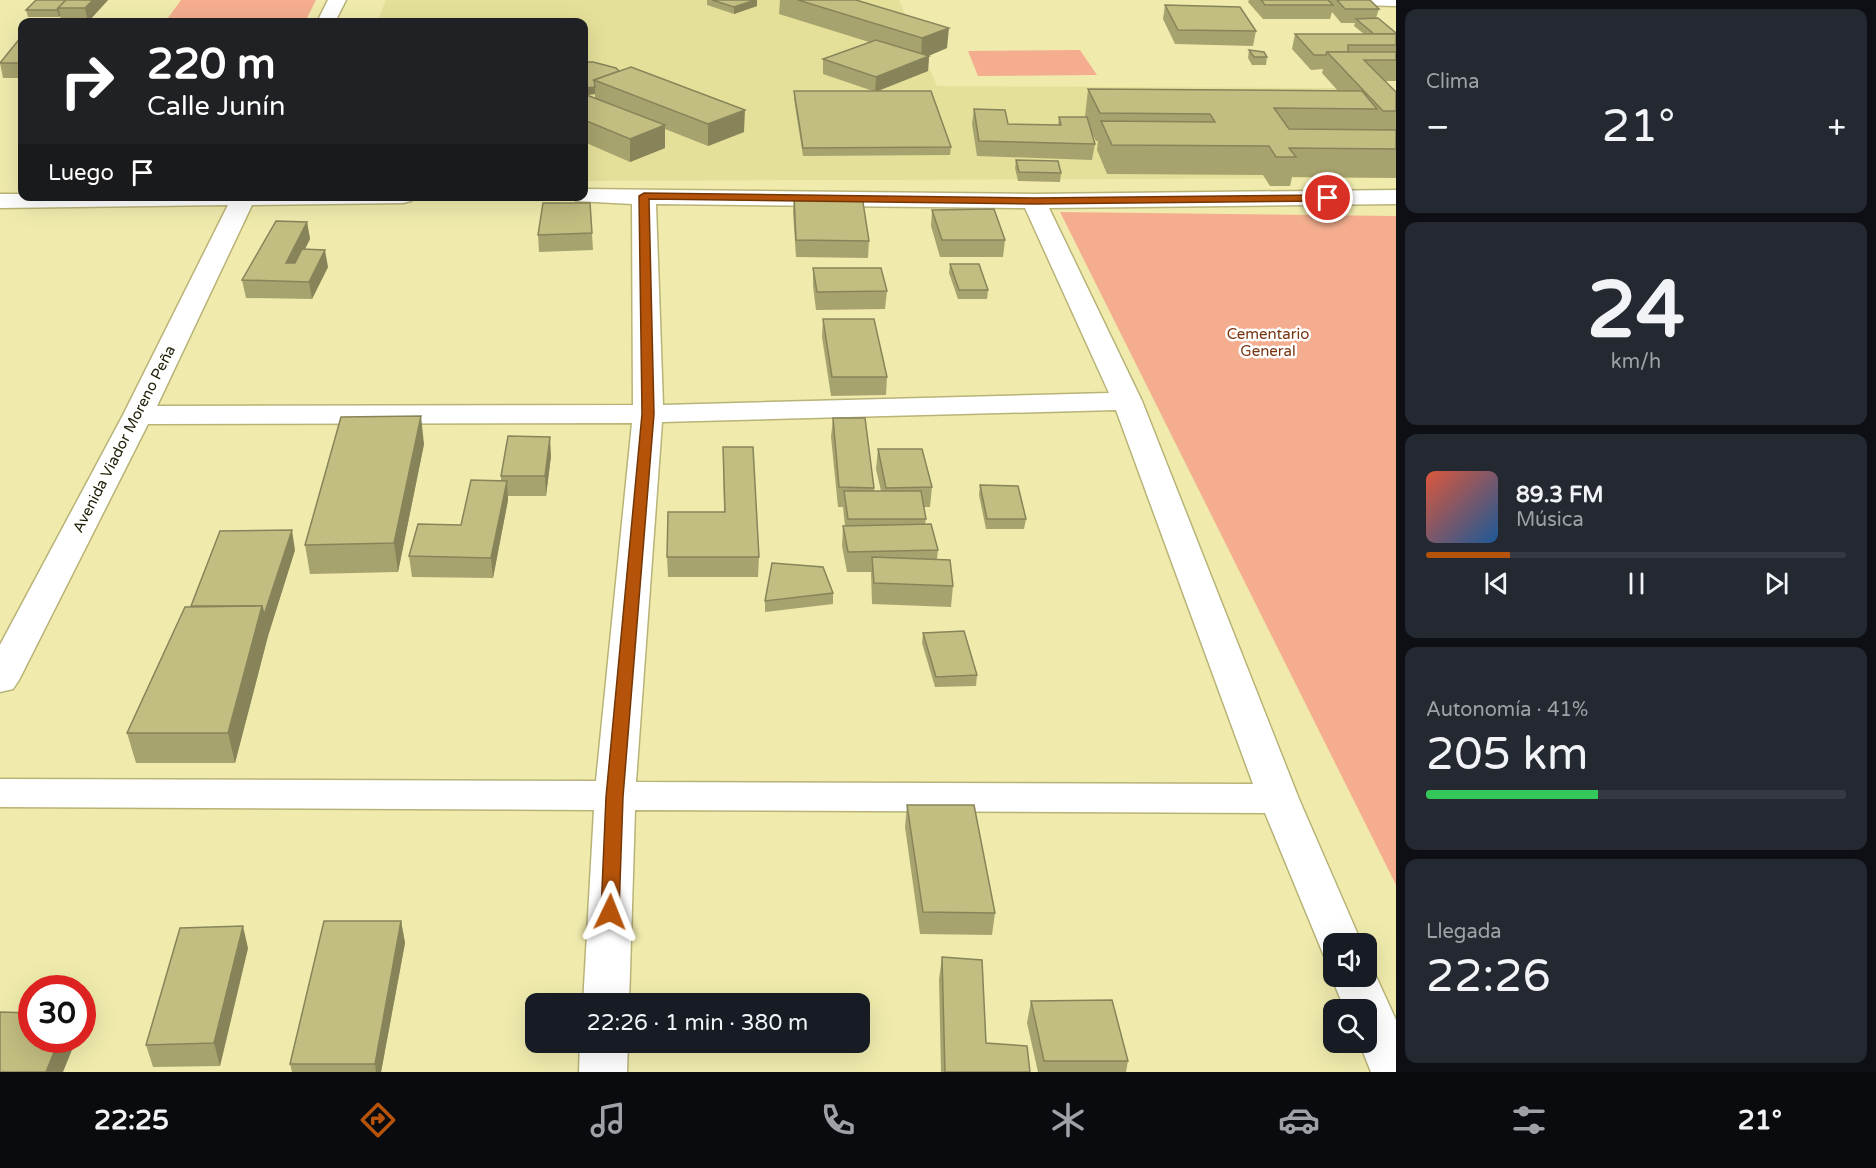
<!DOCTYPE html>
<html lang="es">
<head>
<meta charset="utf-8">
<style>
	:root { --surface:#171b24; --page:#242831; --text:#f1f3f6; --muted:#9ea1a6; --line:#363941; --accent:#b45309 }
	body { margin:0; font-family:"Varela Round",sans-serif; background:var(--page); color:var(--text); height:100vh; display:flex; flex-direction:column; font-size:22px; white-space:nowrap }
	* { box-sizing:border-box; margin:0 }
	p { font-size:20px; color:var(--muted) }
	.icon { flex:none; width:33px; height:33px; fill:none; stroke:currentColor; stroke-width:2; stroke-linecap:round; stroke-linejoin:round }
	.map { position:relative; flex:1; overflow:hidden }
	.side { display:flex; flex-direction:column; gap:9px; padding:9px; background:#0d0f14; width:480px }
	.side>* { flex:none }
	.banner { position:absolute; left:18px; top:18px; width:570px; height:183px; border-radius:12px; box-shadow:0 6px 24px #0002; background:#202124; color:#fff; overflow:hidden }
	.tools { position:absolute; left:1323px; top:933px; display:grid; gap:12px }
	.tools a { display:grid; place-items:center; width:54px; height:54px; border-radius:12px; background:var(--surface); box-shadow:0 6px 24px #0002; font-size:30px }
	.speed { position:absolute; left:18px; top:975px; display:flex; gap:12px; font-size:30px; font-weight:700; text-align:center }
	.speed>* { display:grid; place-content:center; width:78px; height:78px; border-radius:50%; background:var(--surface); box-shadow:0 6px 24px #0002; line-height:1 }
	.speed .limit { border:9px solid #d22; background:#fff; color:#111 }
	.pin { position:absolute; display:grid; place-items:center; width:51px; height:51px; color:#fff; margin:-26px; border:3px solid #fff; border-radius:50%; box-shadow:0 2px 6px #0007 }
	.me { position:absolute; width:66px; margin:-33px; rotate:2deg; stroke-linejoin:round; filter:drop-shadow(0 0 4px #0008) }
	.turn { display:flex; align-items:center; gap:21px; height:126px; padding:0 30px; font-size:27px }
	.turn .icon { width:78px; height:78px; stroke-width:2.5 }
	.turn b { display:block; font-size:42px; line-height:51px }
	.then { display:flex; align-items:center; height:57px; padding:0 30px; background:#0003; gap:12px; font-size:22px }
	.big { font-size:45px; font-weight:600; line-height:1.1 }
	.side .widget { flex:1; display:flex; flex-direction:column; justify-content:center; gap:9px; min-width:0; padding:0 21px; border-radius:12px; background:var(--page) }
	.side .dial { align-items:center; gap:0 }
	.dial b { font-size:78px; line-height:1 }
	.song { display:flex; align-items:center; gap:18px }
	.cover { width:72px; height:72px; border-radius:9px; background:linear-gradient(135deg,hsl(10 70% 55%),hsl(210 70% 35%)) }
	.played { height:6px; border-radius:3px; background:linear-gradient(90deg,var(--accent) 20%,var(--line) 20%) }
	.keys { display:flex; justify-content:space-around; direction:ltr }
	.heat { display:flex; justify-content:space-between; align-items:center; font-size:33px; direction:ltr }
	.charge { height:9px; border-radius:4px; background:linear-gradient(90deg,#34c759 41%,var(--line) 0) }
	.trip { position:absolute; left:525px; top:993px; width:345px; height:60px; border-radius:12px; background:var(--surface); box-shadow:0 6px 24px #0002; font-weight:600; line-height:60px; text-align:center }
	.menu { display:flex; height:96px; justify-content:space-around; align-items:center; background:#090b0e; color:var(--muted) }
	.menu .icon { width:42px; height:42px }
	.menu .on { color:var(--accent) }
	.menu b { font-size:27px; color:var(--text) }
	main { display:flex; flex:1; min-height:0 }
	.map>svg:first-child { display:block }
	.built { fill:#e5e099 }
	.green { fill:#f4ae8f }
	.lines { fill:none; stroke-linecap:round; stroke-linejoin:round }
	.minor-casing { stroke:#b8b377; stroke-width:3 }
	.minor { fill:#fff; fill-rule:evenodd }
	.wall { fill:#a7a36e; fill-rule:evenodd }
	.shaded-wall { fill:#88845a }
	.building { fill:#c2bd80; stroke:#88845a; stroke-width:1.5 }
	.route { fill:#b45309; stroke:#753606; stroke-width:1.5 }
	.labels { text-anchor:middle; dominant-baseline:central; stroke-width:5; stroke-linejoin:round; paint-order:stroke }
	.park-label { font-size:15px; fill:#783411; stroke:#fff }
	.street-label { font-size:15px; fill:#211e06; stroke:#fff }
</style>
</head>
<body>
<main>
<div class="map">
<svg width="1396" height="1072" viewBox="0 0 1396 1072">
	<rect width="100%" height="100%" fill="#f0ebad"/>
	<!-- built -->
	<polygon class="built" points="386,0 899,0 937,86 1336,88 1396,156 1396,178 584,181 584,22 377,22"/>
	<!-- green -->
	<g class="green">
		<polygon points="181,0 316,0 305,22 165,22"/>
		<polygon points="1080,50 1097,75 978,76 968,51"/>
		<polygon points="1060,212 1396,216 1396,885"/>
	</g>
	<g class="lines">
		<!-- minor casing -->
		<g class="minor-casing">
			<g id="minor">
				<polygon points="328,0 346,0 335,22 317,22"/>
				<polygon points="1347,0 1396,0 1396,6 1356,5"/>
				<path d="M584 189 1034 194 1396 190V204L1049 208 1142 401 1299 799 1362 944H1334V959L1324 956 1265 813 635 810 629 1004H583L594 810 0 807V779L596 781 632 423 148 424 19 680 13 689 0 692V645L123 415 228 205 0 208V194H22V196H414L411 201 403 203 252 205 157 406 633 405 632 204 576 201 573 196H584ZM656 204 1025 208 1109 393 663 405ZM1116 410 1253 784 636 782 662 422Z"/>
				<polygon points="1366,962 1370,963 1396,1020 1396,1072 1371,1072 1359,1042 1366,1042 1366,1010 1345,1010 1331,976 1334,972 1334,976 1366,976"/>
				<polygon points="580,1042 628,1042 627,1072 579,1072"/>
			</g>
		</g>
		<!-- minor -->
		<use href="#minor" class="minor"/>
	</g>
	<!-- wall -->
	<g class="wall">
		<polygon points="108,0 88,22 62,22 60,16 59,17 28,17 26,10"/>
		<polygon points="707,0 757,0 757,6 734,14 707,5"/>
		<polygon points="780,0 856,0 947,48 928,56 929,56 928,71 878,91 951,147 950,155 803,156 794,99 794,91 873,91 823,74 823,59 869,42 779,14"/>
		<polygon points="1249,0 1370,0 1379,9 1376,18 1396,33 1396,81 1385,81 1396,92 1396,178 1292,177 1290,186 1270,186 1263,175 1107,174 1097,150 1098,141 1096,141 1090,129 1095,144 1092,160 977,156 972,124 974,109 1008,124 1058,125 1059,117 1085,117 1088,89 1338,91 1322,73 1323,69 1311,70 1292,49 1295,34 1364,34 1354,26 1355,23 1341,23 1332,12 1330,19 1263,19 1248,2"/>
		<polygon points="1165,5 1256,31 1253,46 1175,44 1163,19"/>
		<polygon points="22,37 22,78 3,78 0,63"/>
		<polygon points="1249,50 1267,57 1266,65 1252,65 1248,58"/>
		<path d="M584 62 619 71 744 132 708 146 665 129V148L630 162 584 142ZM595 94V98L587 95Z"/>
		<polygon points="1016,160 1061,173 1060,182 1018,181 1015,168"/>
		<polygon points="794,196 869,241 868,258 796,257 793,212"/>
		<polygon points="590,203 593,250 539,252 538,235"/>
		<polygon points="932,210 1005,240 1003,257 940,257 931,226"/>
		<polygon points="307,222 310,239 305,249 328,267 312,299 246,298 242,280"/>
		<polygon points="950,264 988,290 987,299 958,299 949,273"/>
		<polygon points="813,268 887,291 885,309 816,310 813,286"/>
		<polygon points="823,319 887,377 886,395 831,396 822,337"/>
		<polygon points="833,418 874,488 874,491 881,491 876,469 878,449 932,487 930,507 923,507 926,519 925,524 938,550 937,559 953,586 951,607 872,604 871,572 847,572 842,546 843,526 845,526 843,507 838,507 831,437"/>
		<polygon points="424,444 398,572 310,574 305,545"/>
		<polygon points="723,447 759,557 758,577 668,577 667,557 724,512"/>
		<polygon points="551,456 546,496 508,496 508,500 493,578 412,577 409,556 461,525 501,481 501,476"/>
		<polygon points="980,485 1026,519 1024,529 986,529 979,495"/>
		<polygon points="295,550 268,636 235,763 136,763 127,733 191,606"/>
		<polygon points="833,593 833,604 765,612 765,601"/>
		<polygon points="923,633 977,675 976,686 935,687 922,643"/>
		<polygon points="907,805 995,913 992,935 920,934 905,827"/>
		<polygon points="401,921 405,943 381,1072 292,1072 290,1064"/>
		<polygon points="248,948 220,1066 153,1067 146,1045"/>
		<polygon points="942,957 986,1043 1030,1072 941,1072 939,979"/>
		<polygon points="1031,1001 1128,1061 1126,1072 1038,1072 1027,1023"/>
	</g>
	<!-- shaded-wall -->
	<g class="shaded-wall">
		<polygon points="93,0 108,0 88,22 85,8"/>
		<polygon points="755,0 757,0 757,6 734,14 734,7"/>
		<polygon points="59,9 60,16 59,17 57,10"/>
		<polygon points="949,28 947,48 921,59 922,38"/>
		<polygon points="929,56 928,71 875,92 876,77"/>
		<polygon points="595,87 595,94 584,95 584,88"/>
		<polygon points="745,110 744,132 708,146 708,124"/>
		<polygon points="665,125 665,148 630,162 630,139"/>
		<polygon points="307,222 310,239 289,280 286,263"/>
		<polygon points="325,250 328,267 312,299 309,282"/>
		<polygon points="421,416 424,444 398,572 394,543"/>
		<polygon points="550,437 551,456 546,496 545,476"/>
		<polygon points="507,481 508,500 493,578 491,558"/>
		<polygon points="292,530 295,550 268,636 235,763 228,733 262,606"/>
		<polygon points="401,921 405,943 381,1072 376,1072 375,1064"/>
		<polygon points="243,926 248,948 220,1066 214,1043"/>
		<polygon points="59,1040 76,1040 63,1072 46,1072"/>
	</g>
	<!-- building -->
	<g class="building">
		<polygon points="36,0 66,0 57,10 26,10"/>
		<polygon points="66,0 93,0 85,8 58,8"/>
		<polygon points="712,0 755,0 734,7"/>
		<polygon points="798,0 856,0 949,28 922,38"/>
		<polygon points="1261,0 1328,0 1333,5 1265,5"/>
		<polygon points="1337,0 1370,0 1379,9 1345,9"/>
		<polygon points="1165,5 1240,7 1256,31 1178,30"/>
		<polygon points="1378,18 1396,33 1396,34 1374,34 1356,19"/>
		<polygon points="1295,34 1396,34 1396,45 1348,45 1348,52 1327,52 1326,55 1314,55"/>
		<polygon points="21,37 22,37 22,63 0,63"/>
		<polygon points="876,40 929,56 876,77 823,59"/>
		<polygon points="1249,50 1264,52 1267,57 1254,57"/>
		<polygon points="1327,52 1396,52 1396,60 1364,60 1396,92 1396,111 1383,111"/>
		<polygon points="584,62 593,62 616,68 619,71 594,80 595,87 584,88"/>
		<polygon points="631,67 745,110 708,124 594,80"/>
		<polygon points="1088,89 1362,91 1377,109 1274,108 1289,129 1396,130 1396,149 1289,148 1296,157 1276,157 1269,146 1112,145 1101,121 1215,122 1210,114 1100,113"/>
		<polygon points="794,91 931,91 951,147 803,148"/>
		<polygon points="584,94 665,125 630,139 584,120"/>
		<polygon points="974,109 1005,110 1008,124 1061,125 1059,117 1087,117 1095,144 979,141"/>
		<polygon points="1016,160 1058,161 1061,173 1019,172"/>
		<polygon points="794,196 862,196 869,241 796,240"/>
		<polygon points="543,203 590,203 592,233 538,235"/>
		<polygon points="994,209 1005,240 942,240 932,210"/>
		<polygon points="276,221 307,222 286,263 295,263 302,249 325,250 309,282 242,280"/>
		<polygon points="950,264 979,264 988,290 959,290"/>
		<polygon points="813,268 881,268 887,291 817,292"/>
		<polygon points="823,319 874,319 887,377 832,377"/>
		<polygon points="421,416 394,543 305,545 341,417"/>
		<polygon points="833,418 865,418 874,488 839,487"/>
		<polygon points="508,436 550,437 545,476 501,476"/>
		<polygon points="723,447 753,447 759,557 667,557 668,512 725,512"/>
		<polygon points="878,449 922,449 932,487 886,488"/>
		<polygon points="471,480 507,481 491,558 409,556 418,524 461,525"/>
		<polygon points="980,485 1018,486 1026,519 987,519"/>
		<polygon points="844,491 921,491 926,519 848,519"/>
		<polygon points="931,524 938,550 848,552 843,526"/>
		<polygon points="292,530 264,615 262,606 191,606 220,531"/>
		<polygon points="872,557 950,560 953,586 874,583"/>
		<polygon points="772,563 823,567 833,593 765,601"/>
		<polygon points="262,606 228,733 127,733 185,607"/>
		<polygon points="964,631 977,675 936,677 923,633"/>
		<polygon points="907,805 974,805 995,913 923,912"/>
		<polygon points="324,921 401,921 375,1064 290,1064"/>
		<polygon points="243,926 214,1043 146,1045 180,928"/>
		<polygon points="942,957 982,960 986,1043 1027,1046 1030,1072 945,1072"/>
		<polygon points="1112,1000 1128,1061 1044,1061 1031,1001"/>
		<polygon points="0,1012 32,1013 32,1040 59,1040 46,1072 0,1072"/>
	</g>
	<!-- route -->
	<polygon class="route" points="644,193 1034,198 1328,195 1333,198 1328,201 1034,204 649,199 654,414 623,797 619,912 616,916 604,916 601,912 606,797 642,414 639,196"/>
	<g class="labels">
		<!-- park labels -->
		<g class="park-label">
			<text x="1268" y="334">Cementario<tspan x="1268" dy="17">General</tspan></text>
		</g>
		<!-- street labels -->
		<g class="street-label">
			<text transform="translate(124 439) rotate(-63)">Avenida Viador Moreno Peña</text>
		</g>
	</g>
</svg>
<div class="tools">
<a><svg class="icon" aria-label="sound" viewBox="0 0 24 24"><path d="M4 9h4l5-4v14l-5-4H4zM17 9q2 3 0 6"/></svg></a>
<a><svg class="icon" aria-label="search" viewBox="0 0 24 24"><circle cx="10" cy="10" r="6"/><path d="M15 15l6 6"/></svg></a>
</div>
<div class="speed"><div class="limit">30</div></div>
<div class="pin" style="left:1328px;top:198px;background:#d93025"><svg class="icon" aria-label="arrive" viewBox="0 0 24 24"><path d="M6 21V4h12l-3 4 3 4H6"/></svg></div>
<svg class="me" style="left:610px;top:912px" viewBox="-20 -20 40 40"><path d="M0-17L14 15 0 8-14 15z" fill="#b45309" stroke="#fff" stroke-width="4"/></svg>
<div class="trip">22:26 · 1 min · 380 m</div>
<div class="banner">
<div class="turn"><svg class="icon" aria-label="right" viewBox="0 0 24 24"><path d="M7 20v-9h11M14 6l5 5-5 5"/></svg><div><b>220 m</b>Calle Junín</div></div>
<div class="then">Luego<svg class="icon" aria-label="arrive" viewBox="0 0 24 24"><path d="M6 21V4h12l-3 4 3 4H6"/></svg></div>
</div>
</div>
<section class="side">
<div class="widget"><p>Clima</p>
<div class="heat"><a>−</a><b class="big">21°</b><a>+</a></div>
</div>
<div class="widget dial"><b>24</b><p>km/h</p></div>
<div class="widget">
<div class="song"><i class="cover"></i><div><b>89.3 FM</b><p>Música</p></div></div>
<div class="played"></div>
<div class="keys"><svg class="icon" aria-label="previous" viewBox="0 0 24 24"><path d="M18 5L8 12l10 7zM5 5v14"/></svg><svg class="icon" aria-label="pause" viewBox="0 0 24 24"><path d="M8 5v14M16 5v14"/></svg><svg class="icon" aria-label="next" viewBox="0 0 24 24"><path d="M6 5l10 7-10 7zM19 5v14"/></svg></div>
</div>
<div class="widget"><p>Autonomía · 41%</p><b class="big">205 km</b><div class="charge"></div></div>
<div class="widget"><p>Llegada</p><b class="big">22:26</b></div>
</section>
</main>
<nav class="menu">
<b>22:25</b>
<svg class="icon on" aria-label="directions" viewBox="0 0 24 24"><path d="M12 3l9 9-9 9-9-9zM9 14v-3h6M13 9l2 2-2 2"/></svg>
<svg class="icon" aria-label="music" viewBox="0 0 24 24"><path d="M9 18V5l10-2v13"/><circle cx="6" cy="18" r="3"/><circle cx="16" cy="16" r="3"/></svg>
<svg class="icon" aria-label="phone" viewBox="0 0 24 24"><path d="M5 4h4l2 5-3 2q2 4 5 5l2-3 5 2v4C11 20 4 13 5 4z"/></svg>
<svg class="icon" aria-label="climate" viewBox="0 0 24 24"><path d="M12 3v18M4 7l16 10M4 17L20 7"/></svg>
<svg class="icon" aria-label="car" viewBox="0 0 24 24"><path d="M5 17H2v-5l4-1 3-4h7l3 4 3 1v5h-3M9 17h6M6 11h13"/><circle cx="7" cy="17" r="2"/><circle cx="17" cy="17" r="2"/></svg>
<svg class="icon" aria-label="filters" viewBox="0 0 24 24"><path d="M4 7h16M4 17h16"/><circle cx="9" cy="7" r="2"/><circle cx="15" cy="17" r="2"/></svg>
<b>21°</b>
</nav>
</body>
</html>
